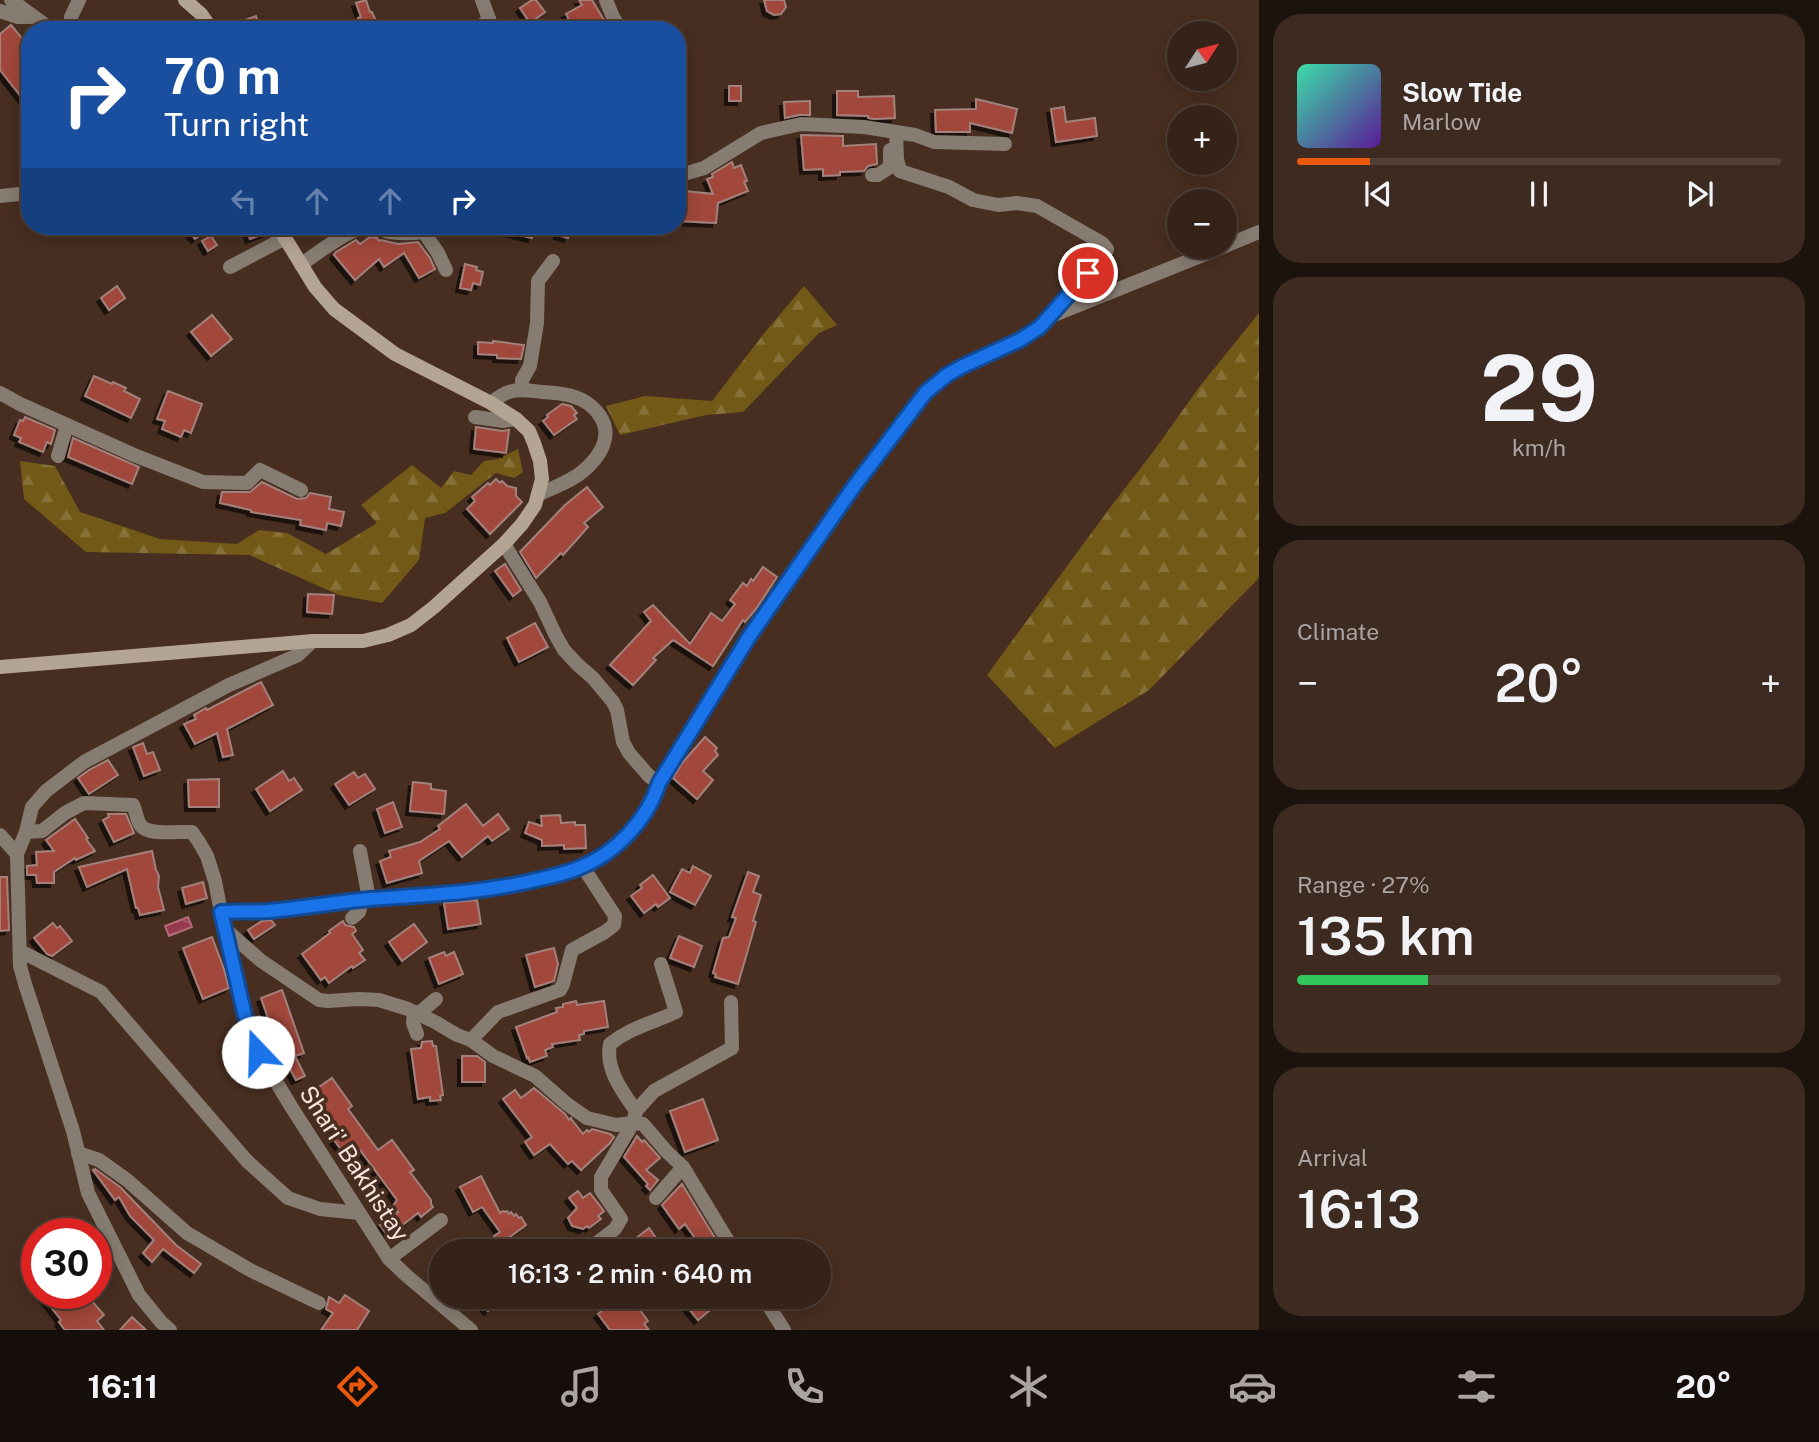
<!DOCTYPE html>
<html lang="en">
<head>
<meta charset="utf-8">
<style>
	:root { --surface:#352218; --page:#3d2a21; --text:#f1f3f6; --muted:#aaa4a2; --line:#4f3f37; --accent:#ea580c }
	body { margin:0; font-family:"Public Sans",sans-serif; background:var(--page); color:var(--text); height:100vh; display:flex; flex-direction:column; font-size:26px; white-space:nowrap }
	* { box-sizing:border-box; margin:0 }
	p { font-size:23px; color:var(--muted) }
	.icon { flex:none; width:38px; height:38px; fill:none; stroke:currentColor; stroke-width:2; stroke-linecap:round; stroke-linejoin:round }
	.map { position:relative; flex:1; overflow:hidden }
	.drawer { display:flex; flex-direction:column; gap:14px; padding:14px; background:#1d130d; width:560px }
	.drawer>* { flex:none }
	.banner { position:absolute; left:21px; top:21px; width:665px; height:214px; border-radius:28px; box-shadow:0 4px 18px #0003,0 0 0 2px var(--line); background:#1a4fa0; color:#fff; overflow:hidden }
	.needle { width:46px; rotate:54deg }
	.buttons { position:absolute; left:1167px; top:21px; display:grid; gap:14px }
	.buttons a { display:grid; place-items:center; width:70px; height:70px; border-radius:50%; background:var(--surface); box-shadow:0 4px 18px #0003,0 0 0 2px var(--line); font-size:35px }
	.speed { position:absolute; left:21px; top:1218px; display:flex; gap:14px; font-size:35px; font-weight:700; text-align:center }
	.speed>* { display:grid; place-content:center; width:91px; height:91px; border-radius:50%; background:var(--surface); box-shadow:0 4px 18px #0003,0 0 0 2px var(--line); line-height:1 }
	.speed .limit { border:10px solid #d22; background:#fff; color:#111 }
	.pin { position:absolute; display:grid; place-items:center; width:60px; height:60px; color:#fff; margin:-30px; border:4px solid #fff; border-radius:50%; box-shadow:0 2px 7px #0007 }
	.me { position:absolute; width:77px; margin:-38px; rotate:339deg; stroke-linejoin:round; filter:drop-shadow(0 0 5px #0008) }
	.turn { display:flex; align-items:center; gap:24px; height:147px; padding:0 28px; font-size:32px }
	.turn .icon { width:91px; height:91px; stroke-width:2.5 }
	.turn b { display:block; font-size:49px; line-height:60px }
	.lanes { display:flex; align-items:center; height:66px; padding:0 28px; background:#0003; justify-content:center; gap:35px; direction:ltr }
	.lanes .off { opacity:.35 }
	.big { font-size:52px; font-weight:600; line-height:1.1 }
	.drawer .tile { flex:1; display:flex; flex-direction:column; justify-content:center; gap:10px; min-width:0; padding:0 24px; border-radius:28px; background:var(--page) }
	.drawer .dial { align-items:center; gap:0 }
	.dial b { font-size:91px; line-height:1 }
	.song { display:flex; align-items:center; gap:21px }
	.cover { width:84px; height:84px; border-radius:10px; background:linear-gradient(135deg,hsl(160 70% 55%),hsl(270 70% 35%)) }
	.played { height:7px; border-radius:4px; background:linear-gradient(90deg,var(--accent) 15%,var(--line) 15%) }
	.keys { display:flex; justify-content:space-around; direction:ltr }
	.heat { display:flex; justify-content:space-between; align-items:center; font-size:38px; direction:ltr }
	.charge { height:10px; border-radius:5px; background:linear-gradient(90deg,#34c759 27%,var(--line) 0) }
	.trip { position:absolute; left:429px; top:1239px; width:402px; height:70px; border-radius:35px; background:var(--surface); box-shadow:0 4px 18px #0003,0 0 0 2px var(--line); font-weight:600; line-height:70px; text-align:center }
	.tabs { display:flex; height:112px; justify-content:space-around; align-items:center; background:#150e0a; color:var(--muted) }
	.tabs .icon { width:49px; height:49px }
	.tabs .selected { color:var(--accent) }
	.tabs b { font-size:32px; color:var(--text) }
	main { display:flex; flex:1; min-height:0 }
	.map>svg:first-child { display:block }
	.forest { fill:url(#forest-firs) }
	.water { fill:url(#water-waves); stroke:#b26d78; stroke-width:2 }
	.building { fill:#a1463b; stroke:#a3817b; stroke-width:2; filter:url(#shadow) }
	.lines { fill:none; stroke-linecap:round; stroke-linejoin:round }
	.minor { stroke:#867c72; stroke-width:14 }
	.secondary { stroke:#b4a494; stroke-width:14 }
	.route-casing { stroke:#114b97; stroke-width:18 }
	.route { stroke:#1a73e8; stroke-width:12 }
	.labels { text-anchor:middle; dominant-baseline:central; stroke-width:7; stroke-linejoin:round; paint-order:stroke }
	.street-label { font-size:24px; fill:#f6e5dd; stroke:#472e20 }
</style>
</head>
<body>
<main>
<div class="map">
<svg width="1259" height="1330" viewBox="0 0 1259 1330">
	<defs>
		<pattern id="forest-firs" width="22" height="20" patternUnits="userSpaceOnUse" patternTransform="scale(1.75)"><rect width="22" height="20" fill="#735917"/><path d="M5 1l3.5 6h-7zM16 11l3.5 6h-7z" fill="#887138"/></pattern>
		<pattern id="water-waves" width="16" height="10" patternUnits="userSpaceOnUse" patternTransform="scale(1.75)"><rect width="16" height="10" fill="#95394d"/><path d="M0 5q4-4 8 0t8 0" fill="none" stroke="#a45666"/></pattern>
		<filter id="shadow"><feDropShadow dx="-4" dy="4" stdDeviation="0" flood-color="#0009"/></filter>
	</defs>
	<rect width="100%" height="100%" fill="#472e20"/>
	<!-- forest -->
	<g class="forest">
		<polygon points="804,286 837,325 819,333 743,412 706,415 620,435 606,406 645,396 712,401 766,331"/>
		<polygon points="1259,313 1259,578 1149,690 1055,748 987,675 1112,505 1153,452 1200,386"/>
		<polygon points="518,449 523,472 514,478 496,473 445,513 425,518 419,560 382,603 339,595 249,555 86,552 24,499 20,461 55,466 80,512 160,539 237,544 259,530 287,533 326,554 377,523 361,505 412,465 441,488 454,471 471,475 484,461 498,459"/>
	</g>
	<!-- water -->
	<polygon class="water" points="188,917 192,927 169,936 165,926"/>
	<!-- building -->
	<g class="building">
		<polygon points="366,0 370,12 372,12 380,30 363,30 358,18 361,17 356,3"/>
		<polygon points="532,0 536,0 545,12 530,23 520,8"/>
		<polygon points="579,0 592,0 610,30 574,30 566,14 582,5"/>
		<polygon points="764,0 784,0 786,7 781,14 774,15 767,11"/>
		<polygon points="256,16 261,30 223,30 223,28"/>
		<polygon points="11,25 30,48 30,108 0,70 0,34"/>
		<rect x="729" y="86" width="12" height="15"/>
		<polygon points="837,91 858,91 858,97 894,96 895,118 874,119 868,118 868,116 837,115"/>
		<polygon points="976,99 1017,109 1012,133 970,123 970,132 936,132 935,110 976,109"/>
		<polygon points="810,101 810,115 799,115 785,118 784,102"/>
		<polygon points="1064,107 1066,122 1095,118 1097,136 1056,142 1051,109"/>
		<polygon points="801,135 843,136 843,146 876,144 877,164 868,166 864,171 840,172 840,175 823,176 823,169 804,170"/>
		<polygon points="732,162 734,168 741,165 747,181 744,182 748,191 718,203 716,223 677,221 677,190 713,194 707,179 713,177 712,174"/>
		<polygon points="196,226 200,226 205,232 195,239 189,231"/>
		<polygon points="245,226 270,226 271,231 250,239"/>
		<polygon points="499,226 535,226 532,238 499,230"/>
		<polygon points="560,226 571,226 568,238 558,235"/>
		<polygon points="211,236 217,245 208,251 202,241"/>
		<polygon points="370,237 377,238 379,241 381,240 398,244 418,242 430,258 435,269 419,278 404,253 384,267 379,259 355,280 334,255 336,252 356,240 360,244"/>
		<polygon points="465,264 477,267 476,270 483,272 480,285 473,283 471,290 460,288"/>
		<polygon points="117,286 125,298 109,310 101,298"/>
		<polygon points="212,315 232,339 211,356 191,332"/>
		<polygon points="493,341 524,345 521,359 497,358 497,355 478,354 478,342 493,343"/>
		<polygon points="94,376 112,384 113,382 126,388 124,391 140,399 131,418 85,396"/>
		<polygon points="168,391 202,404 191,433 184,430 181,437 162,429 165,421 157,419"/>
		<polygon points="562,404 571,406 577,413 574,415 577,419 554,435 543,421 548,417 547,415"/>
		<polygon points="25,417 55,430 51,444 47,442 43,452 19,442 21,438 14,435 20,420 23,421"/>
		<polygon points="476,427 502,431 509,430 506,453 474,449"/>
		<polygon points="73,438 139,467 132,484 68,457"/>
		<polygon points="496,479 500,483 502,481 507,486 516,488 516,496 522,502 490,534 467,509 475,501 472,497 488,483 490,485"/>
		<polygon points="262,482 297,499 306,498 310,493 331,497 329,509 344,512 341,526 327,523 326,530 300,525 301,520 251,512 251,510 220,503 222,492 250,492"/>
		<polygon points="587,487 603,507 584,523 588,527 563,555 561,553 536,578 520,552 565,505"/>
		<polygon points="505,564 521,590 513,596 495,571"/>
		<polygon points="763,567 777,577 756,609 745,622 743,620 713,666 673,640 653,658 656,660 633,685 610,665 651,621 644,612 653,605 690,644 711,613 722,621 735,604 730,600 743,583 747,586 751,579 753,581"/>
		<polygon points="308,594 334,595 332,614 307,612"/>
		<polygon points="535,623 548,647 519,662 507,638"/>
		<polygon points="261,682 273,705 227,729 233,755 223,757 217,733 195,744 184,724 196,719 194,715 206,708 207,710"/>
		<polygon points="705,737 717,748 715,751 718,755 703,771 713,780 697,799 673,778 682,763"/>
		<polygon points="143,743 147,754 153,752 160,770 144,776 133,747"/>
		<polygon points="108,760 118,775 89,794 78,778 89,770"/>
		<polygon points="283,771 289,781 294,778 302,790 270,811 256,789"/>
		<polygon points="354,772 358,778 365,774 375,789 349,805 335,784"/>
		<polygon points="219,779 219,807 189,807 188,780"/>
		<polygon points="413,782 431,784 431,789 446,791 444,814 410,811"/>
		<polygon points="393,802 402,827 385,833 377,809"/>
		<polygon points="466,804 483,826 498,814 509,829 492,841 488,836 462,857 449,841 419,861 422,873 387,883 380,861 391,857 389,851 420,842 440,829 438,826"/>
		<polygon points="108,814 126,814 134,833 114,842 103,820 109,817"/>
		<polygon points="560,815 561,823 575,822 575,825 585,825 586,848 564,849 564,845 542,846 542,840 525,833 529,822 542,826 541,816"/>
		<polygon points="75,819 88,838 86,839 95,851 76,860 75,858 54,872 54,883 37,883 36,875 27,875 27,866 37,865 36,852 54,851 46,840"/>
		<polygon points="152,851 156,870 159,876 158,887 164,910 140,915 138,908 136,908 127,869 87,887 79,867"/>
		<polygon points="693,866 711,876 695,905 670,892 682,869 690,873"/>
		<polygon points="748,872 759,876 753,892 761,895 753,921 756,922 738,984 715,977 716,974 713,973 723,938 729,937 736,918 732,917"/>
		<polygon points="653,875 670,898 658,907 656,904 644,913 631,896 642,888 640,885"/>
		<polygon points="0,877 7,877 9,930 0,931"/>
		<polygon points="203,882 207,898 186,904 182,888"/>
		<polygon points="477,900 481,924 448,929 444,903"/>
		<polygon points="271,920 275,925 254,939 248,930 262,921"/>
		<polygon points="343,921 345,925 354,927 356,931 352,934 363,950 359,953 365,960 353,968 352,966 329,983 325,977 321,980 302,954 330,933 329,931"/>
		<polygon points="53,923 57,928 60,926 72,941 52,956 47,954 34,938"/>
		<polygon points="414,924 427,942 402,961 389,942"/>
		<polygon points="679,936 702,946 694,967 670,958"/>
		<polygon points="212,937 224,969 229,988 203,999 183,948"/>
		<polygon points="554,948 558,964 554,981 535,987 526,955"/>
		<polygon points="444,952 446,956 454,952 463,974 439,984 429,958"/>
		<polygon points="282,990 304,1053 295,1056 305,1076 296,1080 285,1060 283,1061 261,998"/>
		<polygon points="576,1001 577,1005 604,1001 608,1027 584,1031 584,1034 579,1035 580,1040 552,1044 553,1047 545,1050 547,1056 530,1062 528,1057 527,1058 516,1027 557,1012 556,1008 563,1007 563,1004"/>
		<polygon points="432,1041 433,1046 436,1046 443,1095 440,1096 441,1100 430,1101 430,1097 418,1099 411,1049 421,1048 422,1042"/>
		<polygon points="462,1056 477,1056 485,1062 485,1082 462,1082"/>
		<polygon points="332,1078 352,1106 348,1109 378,1150 392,1140 414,1170 410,1172 431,1200 431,1204 433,1207 421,1217 418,1213 388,1236 380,1225 398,1212 393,1206 397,1200 360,1150 348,1159 334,1140 339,1136 314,1101 318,1099 312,1092"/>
		<polygon points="534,1088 565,1114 569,1120 571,1118 572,1120 583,1134 587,1130 589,1132 592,1129 610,1134 614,1137 610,1143 581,1170 572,1161 568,1164 550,1144 534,1155 525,1142 532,1137 503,1099 515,1090 521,1098"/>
		<polygon points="703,1099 718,1140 685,1152 670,1111"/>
		<polygon points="637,1136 642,1142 644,1140 660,1158 646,1170 658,1180 650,1190 646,1186 648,1184 624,1157"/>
		<polygon points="95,1169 120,1187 176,1245 201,1264 194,1273 163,1249 152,1262 143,1253 154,1240 130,1216 119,1197 115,1200 93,1170"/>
		<polygon points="481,1176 500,1213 503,1211 505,1212 507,1211 509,1214 511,1212 514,1216 516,1214 519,1218 521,1217 526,1225 500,1244 494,1236 500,1232 482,1207 473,1212 460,1187"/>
		<polygon points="682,1184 723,1251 704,1251 685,1224 679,1229 662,1205"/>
		<polygon points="578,1191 583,1198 590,1193 604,1211 598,1216 601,1219 589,1228 587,1226 583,1229 572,1226 568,1218 577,1208 569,1198"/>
		<polygon points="649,1228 659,1242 646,1251 642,1251 634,1240"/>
		<polygon points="40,1293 85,1293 104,1315 97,1321 104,1330 65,1330 59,1322 61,1320"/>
		<polygon points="345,1295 369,1311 357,1330 321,1330 333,1313 326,1309 329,1297 339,1303"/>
		<polygon points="475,1297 503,1297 488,1311"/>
		<polygon points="619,1297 628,1306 634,1302 648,1321 644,1324 649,1330 610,1330 598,1314"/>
		<polygon points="679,1297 726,1297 698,1320"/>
		<polygon points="132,1317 146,1330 120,1330"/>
	</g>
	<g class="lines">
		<!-- minor -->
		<g class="minor">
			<polyline points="11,0 48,27 70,28"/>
			<polyline points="482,0 493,30"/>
			<polyline points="606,0 613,17 621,30"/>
			<polyline points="0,11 18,17 33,17"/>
			<polyline points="71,30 71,17 79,0"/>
			<polyline points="477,30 489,19"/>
			<polyline points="872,175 878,175 890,167 890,150"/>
			<polyline points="677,176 704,168 761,133 801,124 864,127 915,135 934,142 1005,144"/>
			<polyline points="0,196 30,193"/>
			<polyline points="423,231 438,253 446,270"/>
			<polyline points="1225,246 1259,232"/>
			<path d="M301 265C314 255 352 227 367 227 375 226 382 230 389 232 404 234 424 235 437 226"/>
			<polyline points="230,267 285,238"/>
			<polyline points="1049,317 1223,247"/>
			<polyline points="522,390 522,380 530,366 537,323 538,281 553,261"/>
			<polyline points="0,393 20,404 134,455 203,482 247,483 260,470 301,490"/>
			<path d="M491 403C496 399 502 394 509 392 519 388 531 391 542 392 556 393 572 394 584 401 591 405 596 410 600 416 614 437 599 458 582 472 570 482 552 488 538 495"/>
			<polyline points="475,417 503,421 516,419"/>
			<polyline points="58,456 67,425"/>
			<polyline points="504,544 540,602 556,636 564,650 578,665 593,678 613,702 617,710 623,742 629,753 649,776 659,783"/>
			<path d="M313 641 298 655 229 685 84 762 46 791 32 807 26 832 42 831 65 813 84 803 133 805C136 811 137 821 141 826 150 836 178 831 192 832L199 842 207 856 215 881 221 912 245 1016 258 1052 292 1108 389 1259 407 1276 471 1330"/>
			<polyline points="26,832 17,854 20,966 25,984 73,1131 88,1193 139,1295 161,1322 170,1330"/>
			<polyline points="0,835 17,854"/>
			<polyline points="360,851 369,899"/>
			<path d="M221 912C237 911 253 912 269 911 303 909 336 902 370 899 427 895 484 893 540 879 554 876 568 873 581 867 616 853 648 819 659 783L749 637 855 485 926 392 947 375 963 366 1020 340 1040 327 1071 290 1104 256 1107 249 1102 243 1037 206 1017 203 998 205 973 200 949 187 900 171 897 159 896 133"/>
			<polyline points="352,918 359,912 362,900"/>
			<polyline points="225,929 260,960 319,1000 328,1001 359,999 379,1000 408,1009 435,1022 457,1035 471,1040 493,1056 535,1076 567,1104 587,1118 616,1125 633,1123 643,1124 667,1152 683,1167 734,1251"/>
			<polyline points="20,951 101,992 247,1161 288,1198 320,1209 359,1213"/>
			<polyline points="414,1012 413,1023 417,1034"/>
			<polyline points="418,1014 436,999"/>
			<polyline points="471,1040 498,1012 560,990 563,984 572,950 605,932 614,925 615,916 583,867"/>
			<path d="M636 1111C622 1091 605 1069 610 1044 631 1027 653 1023 676 1012L661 964"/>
			<polyline points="78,1153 99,1160 127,1180 187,1233 250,1270 319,1303"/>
			<polyline points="656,1198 683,1167"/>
			<polyline points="593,1246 615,1229 621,1219 601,1190 601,1177 633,1123 636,1111 654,1091 732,1048 731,1002"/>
			<polyline points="389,1259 441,1220"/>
			<polyline points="763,1297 784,1330"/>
		</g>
		<!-- secondary -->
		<g class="secondary">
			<polyline points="185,0 201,14 212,30"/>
			<polyline points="0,667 313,641 363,641 388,635 411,625 434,607 504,544 522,524 535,505 542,479 540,461 534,443 529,431 516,419 491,403 395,354 334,309 315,287 285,238 280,226"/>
		</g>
	</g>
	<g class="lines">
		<!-- route casing -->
		<g class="route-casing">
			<path id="route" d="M258 1052 245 1016 221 912C237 911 253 912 269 911 303 908 336 902 370 899 427 895 484 893 540 879 554 876 568 873 581 867 616 853 648 819 659 783L749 637 855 485 926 392 947 375 963 366 1020 340 1040 327 1088 273"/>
		</g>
		<!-- route -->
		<use href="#route" class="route"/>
	</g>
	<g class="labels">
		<!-- street labels -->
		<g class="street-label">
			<text transform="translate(355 1163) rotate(57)">Shari' Bakhistay</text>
		</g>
	</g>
</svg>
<div class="buttons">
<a><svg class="needle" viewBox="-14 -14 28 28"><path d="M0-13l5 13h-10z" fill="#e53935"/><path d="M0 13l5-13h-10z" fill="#aaa4a2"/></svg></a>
<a>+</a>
<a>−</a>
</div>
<div class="speed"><div class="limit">30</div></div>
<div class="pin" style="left:1088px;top:273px;background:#d93025"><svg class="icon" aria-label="arrive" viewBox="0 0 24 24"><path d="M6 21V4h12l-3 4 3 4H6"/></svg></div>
<svg class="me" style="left:258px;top:1052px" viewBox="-20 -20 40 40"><circle r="19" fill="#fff"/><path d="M0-13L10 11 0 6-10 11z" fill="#1a73e8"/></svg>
<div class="trip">16:13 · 2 min · 640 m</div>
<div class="banner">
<div class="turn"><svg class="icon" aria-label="right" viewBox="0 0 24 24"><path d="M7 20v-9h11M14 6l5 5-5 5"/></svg><div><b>70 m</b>Turn right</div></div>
<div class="lanes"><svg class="icon off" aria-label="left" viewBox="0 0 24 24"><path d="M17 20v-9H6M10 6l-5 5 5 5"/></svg><svg class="icon off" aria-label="ahead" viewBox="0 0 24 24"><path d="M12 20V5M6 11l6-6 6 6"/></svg><svg class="icon off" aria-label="ahead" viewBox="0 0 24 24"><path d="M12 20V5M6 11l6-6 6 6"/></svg><svg class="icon" aria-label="right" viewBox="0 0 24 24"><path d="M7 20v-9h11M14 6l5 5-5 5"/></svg></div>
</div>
</div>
<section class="drawer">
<div class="tile">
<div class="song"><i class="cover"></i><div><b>Slow Tide</b><p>Marlow</p></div></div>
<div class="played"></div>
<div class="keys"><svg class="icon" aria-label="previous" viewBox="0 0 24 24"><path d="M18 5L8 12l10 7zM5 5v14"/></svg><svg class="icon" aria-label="pause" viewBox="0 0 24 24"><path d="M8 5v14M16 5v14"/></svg><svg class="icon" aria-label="next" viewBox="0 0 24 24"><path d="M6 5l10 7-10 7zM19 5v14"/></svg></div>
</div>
<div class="tile dial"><b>29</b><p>km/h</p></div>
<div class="tile"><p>Climate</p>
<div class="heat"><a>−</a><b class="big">20°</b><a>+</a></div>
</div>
<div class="tile"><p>Range · 27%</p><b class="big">135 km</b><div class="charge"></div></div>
<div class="tile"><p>Arrival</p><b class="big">16:13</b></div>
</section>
</main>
<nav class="tabs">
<b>16:11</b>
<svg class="icon selected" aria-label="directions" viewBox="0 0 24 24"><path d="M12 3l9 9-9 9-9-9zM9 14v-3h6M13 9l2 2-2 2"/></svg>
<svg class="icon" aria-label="music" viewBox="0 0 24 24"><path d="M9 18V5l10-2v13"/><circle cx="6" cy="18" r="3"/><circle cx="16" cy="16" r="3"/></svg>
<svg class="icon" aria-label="phone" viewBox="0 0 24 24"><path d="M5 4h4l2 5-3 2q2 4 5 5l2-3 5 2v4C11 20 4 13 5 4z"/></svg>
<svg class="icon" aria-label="climate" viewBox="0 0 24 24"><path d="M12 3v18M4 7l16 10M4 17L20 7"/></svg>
<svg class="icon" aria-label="car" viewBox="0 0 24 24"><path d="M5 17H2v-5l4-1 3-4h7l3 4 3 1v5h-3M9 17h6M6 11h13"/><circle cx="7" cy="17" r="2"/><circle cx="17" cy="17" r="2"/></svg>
<svg class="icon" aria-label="filters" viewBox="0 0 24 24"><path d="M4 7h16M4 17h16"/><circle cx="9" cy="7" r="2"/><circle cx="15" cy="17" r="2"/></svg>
<b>20°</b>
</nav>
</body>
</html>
